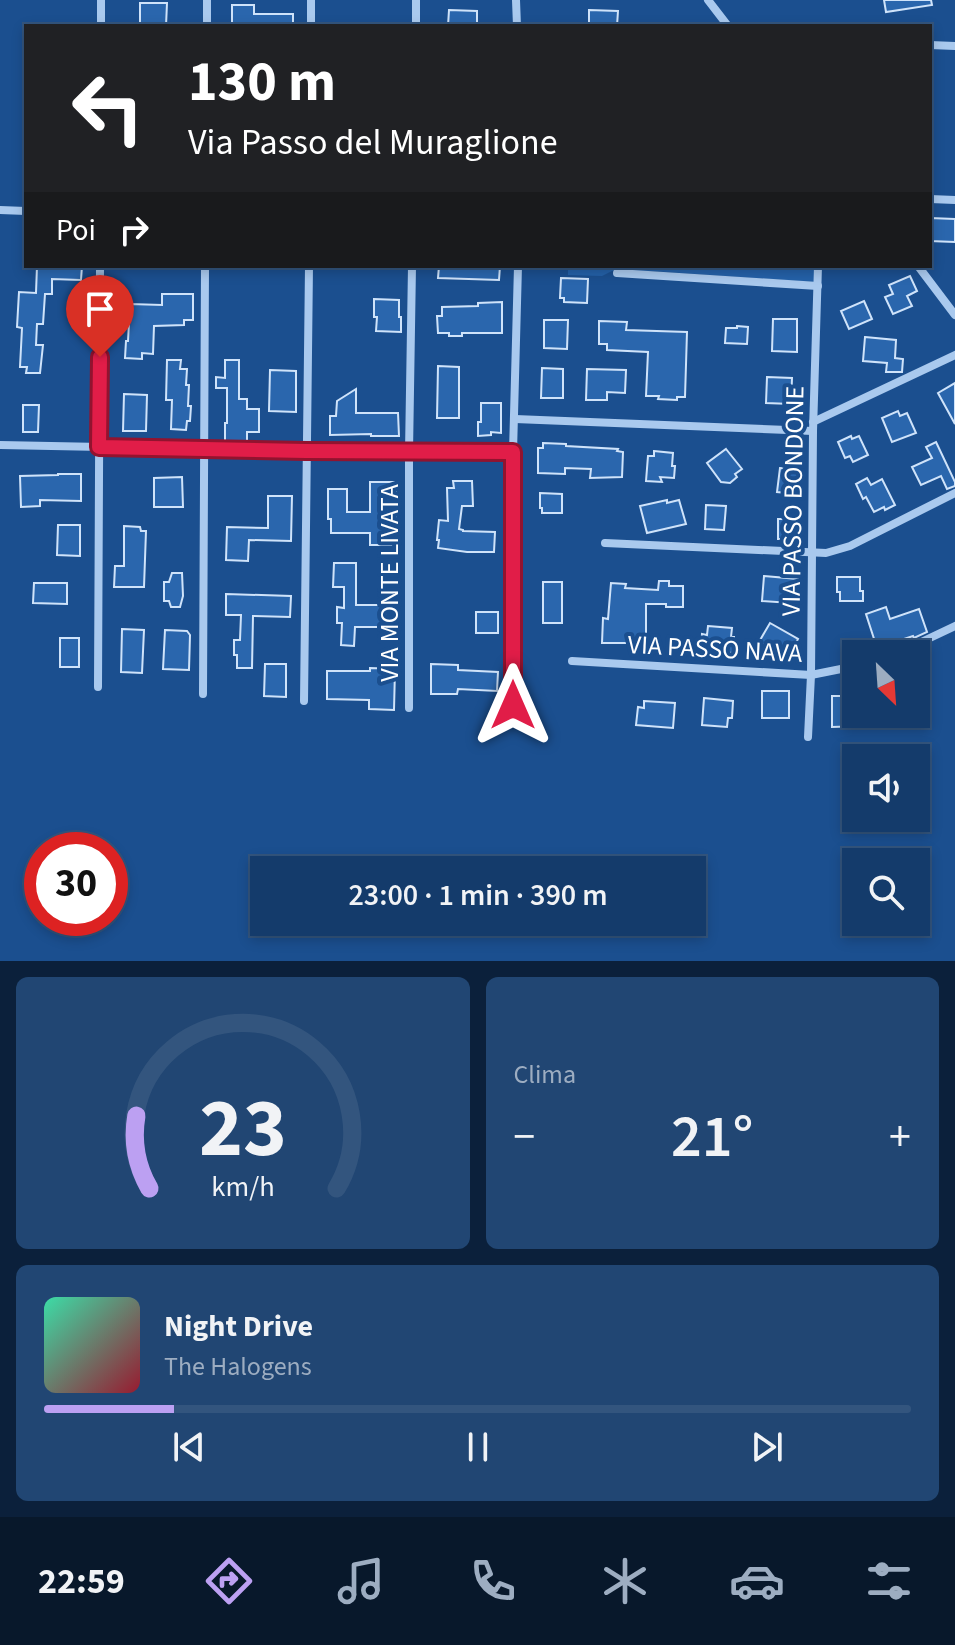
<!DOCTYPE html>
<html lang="it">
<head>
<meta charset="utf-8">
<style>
	:root { --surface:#143b6b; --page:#214673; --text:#f1f3f6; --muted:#9dadc1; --line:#33557e; --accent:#bca0f2 }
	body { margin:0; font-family:"Source Sans 3",sans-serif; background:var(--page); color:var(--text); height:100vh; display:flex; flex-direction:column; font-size:30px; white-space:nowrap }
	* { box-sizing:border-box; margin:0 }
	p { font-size:26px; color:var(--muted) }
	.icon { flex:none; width:44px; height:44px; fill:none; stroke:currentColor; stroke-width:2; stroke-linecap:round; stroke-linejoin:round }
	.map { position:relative; height:961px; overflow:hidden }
	.panel { display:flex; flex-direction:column; gap:16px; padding:16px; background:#0b203b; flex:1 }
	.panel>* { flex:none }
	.guide { position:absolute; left:24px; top:24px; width:908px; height:244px; border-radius:0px; box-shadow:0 4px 12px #0003,0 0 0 2px var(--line); background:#202124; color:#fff; overflow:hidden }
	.needle { width:52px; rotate:155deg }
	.controls { position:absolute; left:842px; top:640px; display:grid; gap:16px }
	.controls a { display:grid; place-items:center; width:88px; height:88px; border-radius:0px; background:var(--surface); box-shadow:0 4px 12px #0003,0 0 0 2px var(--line); font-size:40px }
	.speed { position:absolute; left:24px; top:832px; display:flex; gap:16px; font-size:40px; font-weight:700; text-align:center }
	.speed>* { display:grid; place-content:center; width:104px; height:104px; border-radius:50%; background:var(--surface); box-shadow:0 4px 12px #0003,0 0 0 2px var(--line); line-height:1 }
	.speed .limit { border:12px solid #d22; background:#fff; color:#111 }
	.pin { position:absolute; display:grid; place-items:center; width:68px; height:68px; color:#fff; margin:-82px -34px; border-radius:50% 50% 50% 0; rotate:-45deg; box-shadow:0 0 8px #0007 }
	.pin .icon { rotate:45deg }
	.me { position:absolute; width:88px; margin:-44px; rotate:0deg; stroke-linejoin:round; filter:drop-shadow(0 0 6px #0008) }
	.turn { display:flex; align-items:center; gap:28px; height:168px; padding:0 32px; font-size:36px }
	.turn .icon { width:104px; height:104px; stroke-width:2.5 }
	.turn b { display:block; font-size:56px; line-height:68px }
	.then { display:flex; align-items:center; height:76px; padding:0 32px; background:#0003; gap:16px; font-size:30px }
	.big { font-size:60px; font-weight:600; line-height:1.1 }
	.panel .tile { flex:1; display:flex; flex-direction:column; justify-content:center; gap:12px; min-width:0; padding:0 28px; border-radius:12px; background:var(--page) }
	.panel .dial { align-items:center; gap:0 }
	.dial svg { height:208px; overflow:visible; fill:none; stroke:var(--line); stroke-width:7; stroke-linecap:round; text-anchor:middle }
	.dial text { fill:var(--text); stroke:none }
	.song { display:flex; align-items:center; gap:24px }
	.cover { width:96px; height:96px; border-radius:12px; background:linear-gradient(135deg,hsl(160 70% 55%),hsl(350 70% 35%)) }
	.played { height:8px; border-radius:4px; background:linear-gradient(90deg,var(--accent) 15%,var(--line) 15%) }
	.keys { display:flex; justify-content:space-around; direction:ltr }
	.heat { display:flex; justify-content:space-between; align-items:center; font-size:44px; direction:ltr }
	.panel .tiles { flex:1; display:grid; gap:16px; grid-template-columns:1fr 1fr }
	.tile:last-child { grid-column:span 2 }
	.trip { position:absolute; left:250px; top:856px; width:456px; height:80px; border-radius:0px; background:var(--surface); box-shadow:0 4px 12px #0003,0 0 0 2px var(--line); font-weight:600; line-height:80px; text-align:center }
	.dock { display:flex; height:128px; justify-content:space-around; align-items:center; background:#08182b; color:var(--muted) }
	.dock .icon { width:56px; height:56px }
	.dock .current { color:var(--accent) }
	.dock b { font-size:36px; color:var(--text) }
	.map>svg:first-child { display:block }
	.green { fill:#2461a8 }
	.building { fill:#2a66ad; stroke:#cfe3fa; stroke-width:2 }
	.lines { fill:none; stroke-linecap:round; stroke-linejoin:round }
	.minor { stroke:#a9c9ee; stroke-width:8 }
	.route-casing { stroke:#92132f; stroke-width:20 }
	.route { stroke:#e11d48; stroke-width:14 }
	.labels { text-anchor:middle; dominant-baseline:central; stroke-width:8; stroke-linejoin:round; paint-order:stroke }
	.street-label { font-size:26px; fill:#fff; stroke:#1b4f8f }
</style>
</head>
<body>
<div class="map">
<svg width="955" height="961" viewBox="0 0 955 961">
	<rect width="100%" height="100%" fill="#1b4f8f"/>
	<!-- green -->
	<polygon class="green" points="568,266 816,266 814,282 651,271 612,271 602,276 568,275"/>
	<!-- building -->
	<g class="building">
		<polygon points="884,0 931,0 932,5 886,12"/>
		<polygon points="140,3 167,3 166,26 140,26"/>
		<polygon points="232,5 254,5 254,14 293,14 293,26 232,26"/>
		<polygon points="449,10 477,11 477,26 448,26"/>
		<polygon points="589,10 618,11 617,26 589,26"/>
		<polygon points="930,218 955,219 955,242 930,241"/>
		<polygon points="37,266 82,266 81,280 52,279 52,294 45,294 43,324 37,324 36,345 43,345 40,373 26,373 27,367 20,367 22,328 17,327 19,292 36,293"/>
		<polygon points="439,266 500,266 499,280 438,278"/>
		<polygon points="910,276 917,291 907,296 912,306 893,314 885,297 893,294 889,285"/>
		<polygon points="561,278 588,279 587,303 564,302 564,298 560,298"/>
		<polygon points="162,294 193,294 193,320 184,320 184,325 154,326 153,354 142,353 142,359 125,358 126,341 128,341 130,304 162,305"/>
		<polygon points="374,299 399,300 399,317 401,317 401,332 376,331 377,317 374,317"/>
		<polygon points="864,301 872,319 849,329 841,311"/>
		<polygon points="502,302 502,333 462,333 462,336 449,336 449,333 438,333 437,316 442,316 442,307 478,306 478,303"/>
		<polygon points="773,319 797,319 797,352 772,351"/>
		<polygon points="544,320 568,320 567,349 544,348"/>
		<polygon points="599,321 627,322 626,330 687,332 685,397 677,397 677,400 658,399 659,396 646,396 648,352 607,350 607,344 599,344"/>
		<polygon points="737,326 748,327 747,344 725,343 726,328 737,328"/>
		<polygon points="865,337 896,340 895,358 903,359 902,372 886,372 887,363 863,361"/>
		<polygon points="167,360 181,360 180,369 187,369 186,385 189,385 188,406 191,406 190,421 187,421 186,430 171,429 172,400 166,400"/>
		<polygon points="225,360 239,360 239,399 247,399 247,409 259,409 259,432 247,432 247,443 225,442 225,423 227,423 227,388 216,388 216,377 225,378"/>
		<polygon points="438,366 459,367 459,418 437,418"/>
		<polygon points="542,368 563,369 563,398 541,398"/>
		<polygon points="587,369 626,370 625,393 607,392 607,400 586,400"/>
		<polygon points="270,370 296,371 296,412 269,411"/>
		<polygon points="767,377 792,378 791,404 766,403"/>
		<polygon points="955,383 955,424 938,393"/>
		<polygon points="356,389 356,413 398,413 399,436 371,436 371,434 330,435 330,416 336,416 337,401"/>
		<polygon points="124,394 147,395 146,431 123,431"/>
		<polygon points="481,403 501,403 501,433 491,432 491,435 478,436 478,422 481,422"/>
		<polygon points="23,405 39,405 38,432 23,432"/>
		<polygon points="898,411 900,416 907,413 916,433 892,442 882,418"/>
		<polygon points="851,436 852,439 859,436 868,455 853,462 850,456 845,458 838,442"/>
		<polygon points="936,442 955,482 955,486 947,489 941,476 921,485 912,467 932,458 926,447"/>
		<polygon points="543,443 566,444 566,446 618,449 617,451 623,452 622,477 590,478 591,469 565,468 565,474 538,473 538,448 543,448"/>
		<polygon points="726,449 742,469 735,474 737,477 730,483 721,482 707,463"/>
		<polygon points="654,451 673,453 672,466 675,466 674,478 660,477 662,482 646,481 648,456 654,456"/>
		<polygon points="780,468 801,470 798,494 777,492"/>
		<polygon points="58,474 81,474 81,501 40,500 40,506 21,507 20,476 58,475"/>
		<polygon points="182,477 183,507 154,507 154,478"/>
		<polygon points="867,478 871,485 882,479 895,505 885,510 884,507 874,512 866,497 863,499 856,484"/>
		<polygon points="453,481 472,481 473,506 462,506 459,529 463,530 463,531 495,532 494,552 467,552 438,548 439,540 437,540 439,520 448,521 447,488 454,488"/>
		<polygon points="370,482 396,482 396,545 370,545 370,533 331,533 331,519 328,519 328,489 347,489 347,512 370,512"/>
		<polygon points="540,493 562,494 562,513 542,513 542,508 540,508"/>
		<polygon points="268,496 292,496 291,541 249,540 248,561 226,560 227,527 268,528"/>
		<polygon points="667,500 667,503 679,500 686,524 647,533 640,506"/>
		<polygon points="706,505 726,506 724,530 705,529"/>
		<polygon points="778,519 795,519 795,526 798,526 797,539 778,539"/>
		<polygon points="58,525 80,525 80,556 57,555"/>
		<polygon points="124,526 140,527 141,531 146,531 144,587 114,587 115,566 124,566"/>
		<polygon points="334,563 356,563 356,605 386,605 385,627 355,627 354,646 341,645 342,623 337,623 337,607 344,608 344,587 333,587"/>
		<polygon points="172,573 182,573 183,596 180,607 171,607 169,601 164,601 164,582 169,582"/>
		<polygon points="764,576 798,579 797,592 792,592 791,603 762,601"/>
		<polygon points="837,577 860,577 860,591 863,591 863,601 840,601 840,592 837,592"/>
		<polygon points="659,581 669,581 669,586 683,586 683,607 666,607 666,604 646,604 646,640 632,640 632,643 602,643 603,618 608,619 611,583 626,584 625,588 658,590"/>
		<rect x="543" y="582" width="19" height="41"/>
		<polygon points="34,583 67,583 67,604 33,603"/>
		<polygon points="226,594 291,596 290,617 253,616 252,668 237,668 237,655 234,655 234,640 240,640 241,615 226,615"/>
		<polygon points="886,607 890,619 919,609 927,632 914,638 913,636 877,648 866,614"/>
		<rect x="476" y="612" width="22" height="21"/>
		<polygon points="770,623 798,639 791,652 787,650 785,653 779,650 778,653 759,642"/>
		<polygon points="708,626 732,628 731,637 734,637 733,653 701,651 702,634 707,635"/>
		<polygon points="122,629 144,630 142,673 121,672"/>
		<polygon points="165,630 187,631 190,635 189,670 163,669"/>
		<rect x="60" y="638" width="19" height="29"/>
		<polygon points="265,664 286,664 286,697 264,696"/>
		<polygon points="431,664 458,665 458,670 498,672 497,691 458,689 457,694 431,694"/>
		<polygon points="370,668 395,669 394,710 369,709 369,700 327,699 327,671 370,671"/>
		<rect x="762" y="691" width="27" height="27"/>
		<polygon points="832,696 856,696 856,714 861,714 862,726 832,727"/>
		<polygon points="704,698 733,701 732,718 728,718 727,727 702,725"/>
		<polygon points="644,701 675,703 673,728 636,725 638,707 644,708"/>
	</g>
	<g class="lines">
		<!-- minor -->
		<g class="minor">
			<polyline points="516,0 517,26"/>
			<polyline points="708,0 728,26"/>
			<polyline points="101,26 101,0"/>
			<polyline points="207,26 207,0"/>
			<polyline points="311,26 311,0"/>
			<polyline points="416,26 416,0"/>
			<polyline points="930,45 955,46"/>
			<polyline points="930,199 955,200"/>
			<polyline points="0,210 26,211"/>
			<polyline points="918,266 955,315"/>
			<polyline points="617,273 818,286"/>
			<polyline points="515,419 813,431"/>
			<polyline points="813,422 955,355"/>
			<polyline points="0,445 306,451 513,452"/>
			<polyline points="605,543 826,553 850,546 955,493"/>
			<polyline points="896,654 955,626"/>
			<polyline points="572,661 811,675 856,666"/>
			<polyline points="98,687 100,266"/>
			<polyline points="203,694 205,266"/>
			<polyline points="304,701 309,266"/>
			<polyline points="513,705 513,452 518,266"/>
			<polyline points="409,708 409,452 412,266"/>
			<polyline points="808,737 811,675 813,431 818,266"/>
		</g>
	</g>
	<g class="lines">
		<!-- route casing -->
		<g class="route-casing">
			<polyline id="route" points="100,357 99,447 306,451 513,452 513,705"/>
		</g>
		<!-- route -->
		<use href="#route" class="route"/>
	</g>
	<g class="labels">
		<!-- street labels -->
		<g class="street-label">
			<text transform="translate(793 501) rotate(-89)">VIA PASSO BONDONE</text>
			<text transform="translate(389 583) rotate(-90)">VIA MONTE LIVATA</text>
			<text transform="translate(715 649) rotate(3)">VIA PASSO NAVA</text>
		</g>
	</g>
</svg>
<div class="controls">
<a><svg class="needle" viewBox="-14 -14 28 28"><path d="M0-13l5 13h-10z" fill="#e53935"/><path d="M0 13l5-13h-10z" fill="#9dadc1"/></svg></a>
<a><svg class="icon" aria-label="sound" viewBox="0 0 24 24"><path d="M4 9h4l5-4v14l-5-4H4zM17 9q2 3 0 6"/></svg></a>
<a><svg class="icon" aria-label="search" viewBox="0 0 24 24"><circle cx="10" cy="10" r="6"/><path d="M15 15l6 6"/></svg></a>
</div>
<div class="speed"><div class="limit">30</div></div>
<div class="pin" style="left:100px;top:357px;background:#d93025"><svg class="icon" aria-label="arrive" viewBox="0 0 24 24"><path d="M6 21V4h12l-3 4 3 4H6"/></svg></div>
<svg class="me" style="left:513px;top:705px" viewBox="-20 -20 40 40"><path d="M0-17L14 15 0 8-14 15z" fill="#e11d48" stroke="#fff" stroke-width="4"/></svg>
<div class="trip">23:00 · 1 min · 390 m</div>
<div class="guide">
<div class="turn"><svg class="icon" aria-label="left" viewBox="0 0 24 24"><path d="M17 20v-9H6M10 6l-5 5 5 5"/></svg><div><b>130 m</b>Via Passo del Muraglione</div></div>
<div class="then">Poi<svg class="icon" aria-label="right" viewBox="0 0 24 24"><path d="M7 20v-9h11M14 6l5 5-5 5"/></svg></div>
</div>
</div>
<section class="panel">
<div class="tiles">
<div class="tile dial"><svg viewBox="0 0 100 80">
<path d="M14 69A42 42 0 1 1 86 69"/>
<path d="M14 69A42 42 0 0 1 9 41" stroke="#bca0f2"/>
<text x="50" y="56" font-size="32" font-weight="700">23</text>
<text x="50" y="72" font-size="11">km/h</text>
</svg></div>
<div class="tile"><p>Clima</p>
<div class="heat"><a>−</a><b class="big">21°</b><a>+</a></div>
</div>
<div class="tile">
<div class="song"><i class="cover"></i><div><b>Night Drive</b><p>The Halogens</p></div></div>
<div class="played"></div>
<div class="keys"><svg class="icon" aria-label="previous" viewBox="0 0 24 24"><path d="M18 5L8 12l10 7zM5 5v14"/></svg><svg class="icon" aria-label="pause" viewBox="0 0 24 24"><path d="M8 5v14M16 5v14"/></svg><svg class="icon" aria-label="next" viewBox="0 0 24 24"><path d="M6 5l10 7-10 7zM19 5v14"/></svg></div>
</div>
</div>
</section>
<nav class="dock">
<b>22:59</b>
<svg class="icon current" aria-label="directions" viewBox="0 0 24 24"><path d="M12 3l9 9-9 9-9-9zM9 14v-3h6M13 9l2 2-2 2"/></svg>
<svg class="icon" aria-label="music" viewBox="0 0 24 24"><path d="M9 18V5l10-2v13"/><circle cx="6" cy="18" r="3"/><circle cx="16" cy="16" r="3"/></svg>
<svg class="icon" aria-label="phone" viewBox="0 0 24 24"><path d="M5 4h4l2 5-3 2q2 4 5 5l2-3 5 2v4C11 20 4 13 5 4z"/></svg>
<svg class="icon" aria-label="climate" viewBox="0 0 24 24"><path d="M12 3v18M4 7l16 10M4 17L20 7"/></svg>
<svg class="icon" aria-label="car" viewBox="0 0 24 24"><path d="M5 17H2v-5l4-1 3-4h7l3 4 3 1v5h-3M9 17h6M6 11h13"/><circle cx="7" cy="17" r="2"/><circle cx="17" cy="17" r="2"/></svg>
<svg class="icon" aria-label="filters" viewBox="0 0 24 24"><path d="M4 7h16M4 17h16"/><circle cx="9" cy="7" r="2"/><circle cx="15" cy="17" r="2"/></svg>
</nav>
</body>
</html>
